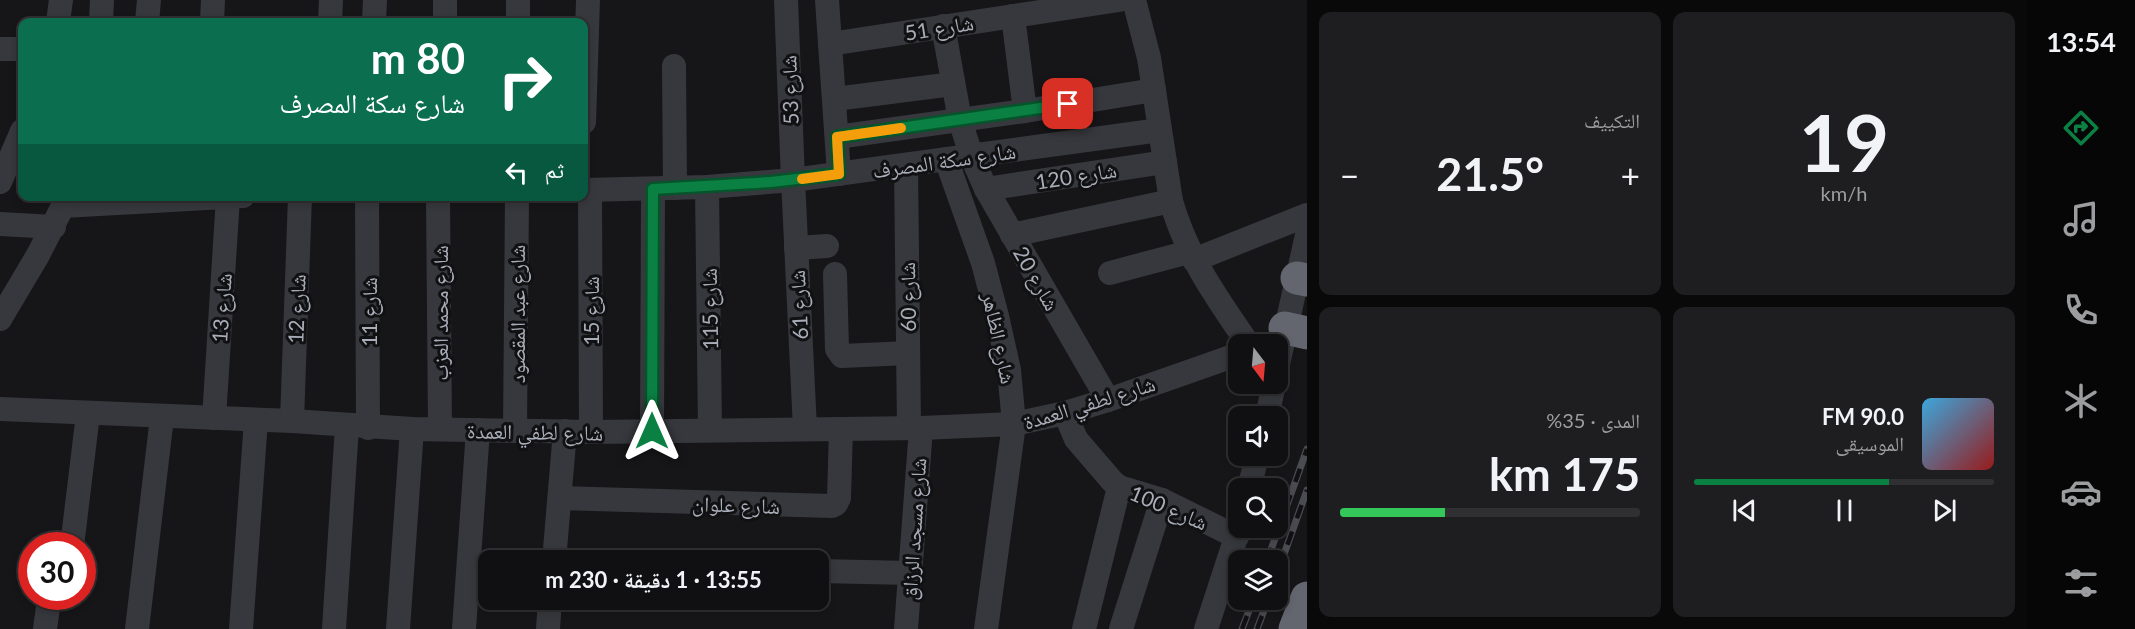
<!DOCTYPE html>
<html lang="ar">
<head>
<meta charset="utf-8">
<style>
	:root { --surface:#101012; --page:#1e1e20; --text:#f1f3f6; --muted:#9c9d9f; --line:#303032; --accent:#0b8043 }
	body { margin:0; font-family:Lato,"Noto Naskh Arabic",sans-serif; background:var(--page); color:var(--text); direction:rtl; height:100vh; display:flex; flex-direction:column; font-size:22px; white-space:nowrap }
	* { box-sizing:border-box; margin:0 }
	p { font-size:20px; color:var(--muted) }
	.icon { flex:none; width:33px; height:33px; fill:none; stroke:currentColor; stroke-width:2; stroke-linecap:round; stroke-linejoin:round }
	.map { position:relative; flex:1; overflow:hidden; direction:ltr }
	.panel { display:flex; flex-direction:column; gap:12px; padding:12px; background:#09090a; width:720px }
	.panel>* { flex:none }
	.hud { position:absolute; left:18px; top:18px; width:570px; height:183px; border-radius:12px; box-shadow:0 3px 9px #0003,0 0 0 2px var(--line); direction:rtl; background:#0b6e4f; color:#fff; overflow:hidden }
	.needle { width:39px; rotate:164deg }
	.buttons { position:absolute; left:1228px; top:334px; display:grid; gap:12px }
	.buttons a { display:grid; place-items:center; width:60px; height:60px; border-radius:12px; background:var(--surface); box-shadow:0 3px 9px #0003,0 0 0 2px var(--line); font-size:30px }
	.speed { position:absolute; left:18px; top:532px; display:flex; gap:12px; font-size:30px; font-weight:700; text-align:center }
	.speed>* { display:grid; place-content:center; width:78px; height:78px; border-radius:50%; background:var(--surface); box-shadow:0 3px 9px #0003,0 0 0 2px var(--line); line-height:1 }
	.speed .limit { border:9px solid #d22; background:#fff; color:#111 }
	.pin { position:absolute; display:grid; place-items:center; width:51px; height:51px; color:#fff; margin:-26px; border-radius:12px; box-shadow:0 3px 9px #0006 }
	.me { position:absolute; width:66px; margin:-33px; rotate:0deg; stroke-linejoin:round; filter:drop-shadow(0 0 4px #0008) }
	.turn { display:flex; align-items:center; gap:21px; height:126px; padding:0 24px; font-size:27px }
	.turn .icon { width:78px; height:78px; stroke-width:2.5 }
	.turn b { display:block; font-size:42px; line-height:51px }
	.then { display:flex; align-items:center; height:57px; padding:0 24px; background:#0003; gap:12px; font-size:22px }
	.big { font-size:45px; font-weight:700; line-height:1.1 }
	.panel .card { flex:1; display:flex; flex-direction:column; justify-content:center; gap:9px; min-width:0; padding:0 21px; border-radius:12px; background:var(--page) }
	.panel .dial { align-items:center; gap:0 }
	.dial b { font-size:78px; line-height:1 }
	.song { display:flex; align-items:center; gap:18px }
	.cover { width:72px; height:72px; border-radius:9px; background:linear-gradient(135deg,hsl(200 70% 55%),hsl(0 70% 35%)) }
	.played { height:6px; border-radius:3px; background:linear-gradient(90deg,var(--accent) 65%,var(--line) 65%) }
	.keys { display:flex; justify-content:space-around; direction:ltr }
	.heat { display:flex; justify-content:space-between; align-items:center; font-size:33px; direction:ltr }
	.charge { height:9px; border-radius:4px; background:linear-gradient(90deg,#34c759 35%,var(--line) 0) }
	.panel .tiles { flex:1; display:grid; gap:12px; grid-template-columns:repeat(2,1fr) }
	.trip { position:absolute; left:478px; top:550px; width:351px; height:60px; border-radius:12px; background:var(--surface); box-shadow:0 3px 9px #0003,0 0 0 2px var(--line); font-weight:700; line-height:60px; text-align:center; direction:rtl }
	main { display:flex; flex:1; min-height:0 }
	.dock { display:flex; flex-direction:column; width:108px; justify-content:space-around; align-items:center; background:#060607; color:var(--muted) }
	.dock .icon { width:42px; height:42px }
	.dock .current { color:var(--accent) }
	.dock b { font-size:27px; color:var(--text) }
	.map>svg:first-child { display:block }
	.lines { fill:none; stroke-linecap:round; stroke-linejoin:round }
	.minor { stroke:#37383d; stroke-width:24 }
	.highway { stroke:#63666e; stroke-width:33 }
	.rail-casing { stroke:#4a4c52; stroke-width:7 }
	.rail { stroke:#111113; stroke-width:4.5; stroke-dasharray:14; stroke-linecap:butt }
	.route-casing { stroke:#07532c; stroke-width:15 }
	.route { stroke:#0b8043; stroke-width:10 }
	.slow { stroke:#f59e0b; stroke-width:10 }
	.labels { text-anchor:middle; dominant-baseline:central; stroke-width:6; stroke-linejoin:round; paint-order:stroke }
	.street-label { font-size:21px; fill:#a8adb8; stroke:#111113 }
</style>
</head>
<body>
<main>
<nav class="dock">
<b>13:54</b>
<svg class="icon current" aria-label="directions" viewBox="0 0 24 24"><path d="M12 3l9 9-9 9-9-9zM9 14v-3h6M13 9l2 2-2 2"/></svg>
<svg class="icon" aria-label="music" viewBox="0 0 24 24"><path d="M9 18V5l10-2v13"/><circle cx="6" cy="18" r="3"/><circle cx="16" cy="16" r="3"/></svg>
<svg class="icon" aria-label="phone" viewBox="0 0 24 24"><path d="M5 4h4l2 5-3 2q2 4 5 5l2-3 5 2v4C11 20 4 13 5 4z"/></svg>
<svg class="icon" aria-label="climate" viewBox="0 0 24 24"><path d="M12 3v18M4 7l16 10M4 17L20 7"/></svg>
<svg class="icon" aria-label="car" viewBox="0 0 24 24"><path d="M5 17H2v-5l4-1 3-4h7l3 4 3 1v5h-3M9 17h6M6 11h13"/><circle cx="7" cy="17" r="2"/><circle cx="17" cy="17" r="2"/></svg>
<svg class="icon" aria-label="filters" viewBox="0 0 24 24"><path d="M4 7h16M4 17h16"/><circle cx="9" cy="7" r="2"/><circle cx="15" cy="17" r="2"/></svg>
</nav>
<section class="panel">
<div class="tiles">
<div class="card dial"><b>19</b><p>km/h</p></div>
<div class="card"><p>التكييف</p>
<div class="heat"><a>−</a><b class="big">21.5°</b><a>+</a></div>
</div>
<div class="card">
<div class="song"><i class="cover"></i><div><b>90.0 FM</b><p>الموسيقى</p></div></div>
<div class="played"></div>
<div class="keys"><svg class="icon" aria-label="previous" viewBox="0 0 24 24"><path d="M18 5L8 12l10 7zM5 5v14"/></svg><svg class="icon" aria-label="pause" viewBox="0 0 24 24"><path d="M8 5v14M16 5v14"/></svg><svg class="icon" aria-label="next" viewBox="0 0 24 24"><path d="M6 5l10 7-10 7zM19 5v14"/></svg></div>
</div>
<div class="card"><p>المدى · 35%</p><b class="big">175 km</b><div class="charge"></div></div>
</div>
</section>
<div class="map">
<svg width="1307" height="629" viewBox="0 0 1307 629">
	<rect width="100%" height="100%" fill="#161618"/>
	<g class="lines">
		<!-- minor -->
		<g class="minor">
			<polyline points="786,0 793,180 805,429"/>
			<polyline points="827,0 839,174"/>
			<path d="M1134 0 1149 58 1171 201C1187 257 1217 298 1249 345"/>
			<polyline points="1013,16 1025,111"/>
			<polyline points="58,22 61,0"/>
			<polyline points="101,22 102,0"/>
			<polyline points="147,22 149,0"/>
			<polyline points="212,22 213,0"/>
			<polyline points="330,22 331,0"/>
			<polyline points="374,22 375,0"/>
			<polyline points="445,22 445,0"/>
			<polyline points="518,22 518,0"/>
			<polyline points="943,26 960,120 971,155 986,189 1108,400"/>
			<polyline points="830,44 1119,0"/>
			<polyline points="0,49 22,49"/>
			<polyline points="674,66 675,188"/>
			<polyline points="835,99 953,84"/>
			<polyline points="584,122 588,0"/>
			<polyline points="837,137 1025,111 1154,90"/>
			<polyline points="946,159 983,263 997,316 1009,370 1014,424 986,629"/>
			<polyline points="906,166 909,428"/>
			<polyline points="0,182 22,131"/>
			<polyline points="707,187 710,430"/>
			<polyline points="986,189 1165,162"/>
			<polyline points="584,190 707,187 793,180 1160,130"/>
			<polyline points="590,190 591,432"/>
			<polyline points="367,196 368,428"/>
			<polyline points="438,196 440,429"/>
			<polyline points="63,206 243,196"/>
			<polyline points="0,224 54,227"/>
			<polyline points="1012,235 1171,201"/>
			<polyline points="796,248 827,246"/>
			<polyline points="1194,260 1307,215"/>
			<polyline points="1110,273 1189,252"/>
			<polyline points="835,274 837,349 842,356 908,353"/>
			<polyline points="0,319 38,255 68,196"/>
			<polyline points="1278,364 1307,235"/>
			<polyline points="0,409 292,421 412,429 591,432 921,428 1014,424 1065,413 1108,400 1239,354"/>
			<polyline points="1065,413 1076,439 1112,481 1119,487 1162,500 1237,537"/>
			<polyline points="1267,417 1274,384"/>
			<polyline points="214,418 228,197"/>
			<polyline points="292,421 300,196"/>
			<polyline points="515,431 517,196"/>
			<polyline points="652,431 653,189"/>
			<polyline points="1249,489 1257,456"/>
			<polyline points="560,498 832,506 836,504 839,498 841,429"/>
			<polyline points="72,546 88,414"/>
			<polyline points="554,561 565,431"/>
			<polyline points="819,571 910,573"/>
			<polyline points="45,629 49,600"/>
			<polyline points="137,629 162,417"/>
			<polyline points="241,629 256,420"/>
			<polyline points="334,629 347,426"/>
			<polyline points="398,629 412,429"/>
			<polyline points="464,629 478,430"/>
			<polyline points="548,629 550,600"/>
			<polyline points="906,629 921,428"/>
			<polyline points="1084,629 1119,487"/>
			<polyline points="1121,629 1162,500"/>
			<polyline points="1206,629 1239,528"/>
		</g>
		<!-- highway -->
		<g class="highway">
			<polyline points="1297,278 1307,280"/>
			<polyline points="1285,328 1307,333"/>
			<polyline points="1295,629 1307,598"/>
		</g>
		<!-- rail casing -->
		<g class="rail-casing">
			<g id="rail">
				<polyline points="1267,561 1307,449"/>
				<polyline points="1278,571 1307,490"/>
				<polyline points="1242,629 1253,600"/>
				<polyline points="1257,629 1268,600"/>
			</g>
		</g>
		<!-- rail -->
		<use href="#rail" class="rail"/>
	</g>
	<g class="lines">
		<!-- route casing -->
		<g class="route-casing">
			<polyline id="route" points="652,431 653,189 771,182 839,174 837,137 1068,104"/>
		</g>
		<!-- route -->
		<use href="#route" class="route"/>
		<!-- slow -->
		<polyline class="slow" points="802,179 839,174 837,137 901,128"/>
	</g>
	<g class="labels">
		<!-- street labels -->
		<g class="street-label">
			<text transform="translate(939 27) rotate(-9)">شارع 51</text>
			<text transform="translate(789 90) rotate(-92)">شارع 53</text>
			<text transform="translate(944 160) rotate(-8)">شارع سكة المصرف</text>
			<text transform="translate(1076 175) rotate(-9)">شارع 120</text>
			<text transform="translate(1037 278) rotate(60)">شارع 20</text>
			<text transform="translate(907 297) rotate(-91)">شارع 60</text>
			<text transform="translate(798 305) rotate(-93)">شارع 61</text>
			<text transform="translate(221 308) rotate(-86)">شارع 13</text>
			<text transform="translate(296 309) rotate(-88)">شارع 12</text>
			<text transform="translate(709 309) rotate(-91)">شارع 115</text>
			<text transform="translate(590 311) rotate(-90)">شارع 15</text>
			<text transform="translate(368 312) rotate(-90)">شارع 11</text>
			<text transform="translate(439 313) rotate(-90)">شارع محمد العزب</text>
			<text transform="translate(516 314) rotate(-90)">شارع عبد المقصود</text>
			<text transform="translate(1000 338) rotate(78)">شارع الظاهر</text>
			<text transform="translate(1089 402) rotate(-17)">شارع لطفي العمدة</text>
			<text transform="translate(535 431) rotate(1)">شارع لطفي العمدة</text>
			<text transform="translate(736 504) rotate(2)">شارع علوان</text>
			<text transform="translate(1169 507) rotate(23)">شارع 100</text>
			<text transform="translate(913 529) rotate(-86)">شارع مسجد الرزاق</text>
		</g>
	</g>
</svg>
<div class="buttons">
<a><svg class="needle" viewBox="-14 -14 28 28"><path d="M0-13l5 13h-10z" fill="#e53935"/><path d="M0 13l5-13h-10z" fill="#9c9d9f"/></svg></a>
<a><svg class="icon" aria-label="sound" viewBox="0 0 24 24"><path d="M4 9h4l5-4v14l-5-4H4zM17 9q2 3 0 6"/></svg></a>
<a><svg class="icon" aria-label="search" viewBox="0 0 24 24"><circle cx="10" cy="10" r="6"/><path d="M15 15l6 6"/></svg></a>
<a><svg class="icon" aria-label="layers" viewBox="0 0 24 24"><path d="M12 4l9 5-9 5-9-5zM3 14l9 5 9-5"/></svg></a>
</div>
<div class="speed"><div class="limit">30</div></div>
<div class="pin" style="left:1068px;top:104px;background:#d93025"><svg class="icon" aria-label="arrive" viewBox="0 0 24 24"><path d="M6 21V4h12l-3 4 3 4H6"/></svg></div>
<svg class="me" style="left:652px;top:431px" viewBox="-20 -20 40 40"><path d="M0-17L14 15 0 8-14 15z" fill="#0b8043" stroke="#fff" stroke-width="4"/></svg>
<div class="trip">13:55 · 1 دقيقة · 230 m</div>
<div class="hud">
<div class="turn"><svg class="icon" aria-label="right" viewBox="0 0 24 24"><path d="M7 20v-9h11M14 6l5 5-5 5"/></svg><div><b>80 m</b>شارع سكة المصرف</div></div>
<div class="then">ثم<svg class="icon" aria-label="left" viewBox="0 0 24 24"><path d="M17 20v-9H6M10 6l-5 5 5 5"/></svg></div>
</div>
</div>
</main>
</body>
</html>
